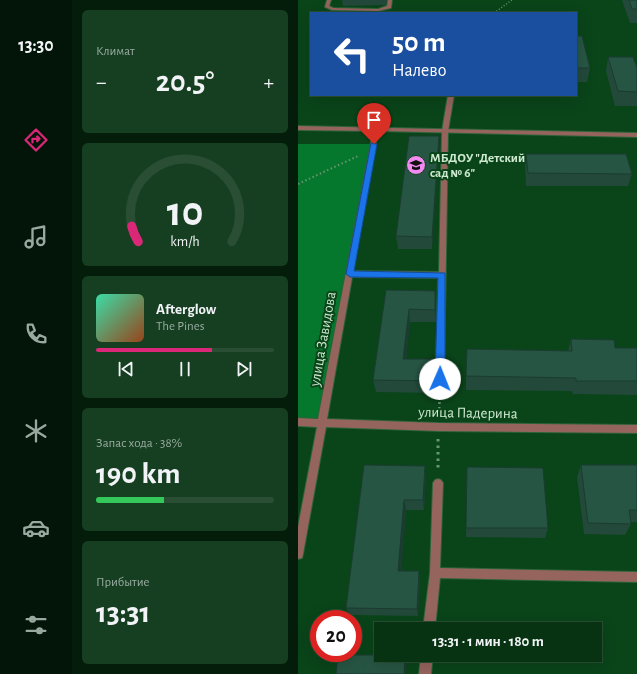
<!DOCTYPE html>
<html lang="ru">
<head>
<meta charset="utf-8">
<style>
	:root { --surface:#083313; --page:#163f21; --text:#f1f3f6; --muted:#98aaa0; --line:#294e33; --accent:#db2777 }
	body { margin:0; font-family:"Alegreya Sans",sans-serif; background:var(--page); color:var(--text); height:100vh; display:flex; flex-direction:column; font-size:15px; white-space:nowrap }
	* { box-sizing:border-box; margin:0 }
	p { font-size:13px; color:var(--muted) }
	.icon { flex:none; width:22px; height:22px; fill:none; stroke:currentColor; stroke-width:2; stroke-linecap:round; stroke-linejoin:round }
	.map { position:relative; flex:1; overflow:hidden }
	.side { display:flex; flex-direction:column; gap:10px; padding:10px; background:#041c0a; width:226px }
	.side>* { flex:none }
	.guide { position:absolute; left:12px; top:12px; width:267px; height:84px; border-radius:0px; box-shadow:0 4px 16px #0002,0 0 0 1px var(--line); background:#1a4fa0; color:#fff; overflow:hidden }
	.speed { position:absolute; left:12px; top:610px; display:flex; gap:8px; font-size:20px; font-weight:700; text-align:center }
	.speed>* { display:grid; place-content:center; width:52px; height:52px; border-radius:50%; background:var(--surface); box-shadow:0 4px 16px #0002,0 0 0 1px var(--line); line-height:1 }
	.speed .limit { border:6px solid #d22; background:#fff; color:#111 }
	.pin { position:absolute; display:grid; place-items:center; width:34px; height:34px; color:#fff; margin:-41px -17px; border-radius:50% 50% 50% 0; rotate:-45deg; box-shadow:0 0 4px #0007 }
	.pin .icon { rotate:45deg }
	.me { position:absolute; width:44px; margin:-22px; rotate:1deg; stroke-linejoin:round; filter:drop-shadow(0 0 3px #0008) }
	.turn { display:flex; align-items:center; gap:14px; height:84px; padding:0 16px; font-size:18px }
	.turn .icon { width:52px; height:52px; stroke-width:2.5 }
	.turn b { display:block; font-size:28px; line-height:34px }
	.big { font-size:30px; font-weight:600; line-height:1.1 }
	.side .widget { flex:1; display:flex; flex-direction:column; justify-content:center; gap:6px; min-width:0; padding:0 14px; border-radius:6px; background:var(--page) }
	.side .dial { align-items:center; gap:0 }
	.dial svg { height:104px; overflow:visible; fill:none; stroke:var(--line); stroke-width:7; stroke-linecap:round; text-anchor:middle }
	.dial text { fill:var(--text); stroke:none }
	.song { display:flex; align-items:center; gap:12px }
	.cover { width:48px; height:48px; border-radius:6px; background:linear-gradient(135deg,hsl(160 70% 55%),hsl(20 70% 35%)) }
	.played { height:4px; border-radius:2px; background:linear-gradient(90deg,var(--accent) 65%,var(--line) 65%) }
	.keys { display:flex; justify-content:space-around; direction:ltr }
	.heat { display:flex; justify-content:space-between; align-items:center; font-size:22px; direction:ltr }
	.charge { height:6px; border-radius:3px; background:linear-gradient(90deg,#34c759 38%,var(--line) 0) }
	.trip { position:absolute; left:76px; top:622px; width:228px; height:40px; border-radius:0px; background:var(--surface); box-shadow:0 4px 16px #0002,0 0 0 1px var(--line); font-weight:600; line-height:40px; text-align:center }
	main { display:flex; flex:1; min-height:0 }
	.tabs { display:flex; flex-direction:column; width:72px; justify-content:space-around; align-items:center; background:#031408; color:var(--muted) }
	.tabs .icon { width:28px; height:28px }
	.tabs .current { color:var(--accent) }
	.tabs b { font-size:18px; color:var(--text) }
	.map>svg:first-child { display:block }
	.forest { fill:#05782d }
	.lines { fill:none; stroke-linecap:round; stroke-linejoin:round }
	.lane-casing { stroke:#2d623a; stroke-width:2 }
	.street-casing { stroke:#2d623a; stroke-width:2 }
	.path-far3 { stroke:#699572; stroke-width:1.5; stroke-dasharray:1 2; stroke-linecap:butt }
	.path-far2 { stroke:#699572; stroke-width:2; stroke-dasharray:1.5 2.5; stroke-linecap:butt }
	.path-far1 { stroke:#699572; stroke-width:2.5; stroke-dasharray:2 3; stroke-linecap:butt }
	.path { stroke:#699572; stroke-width:3; stroke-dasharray:2.5 4; stroke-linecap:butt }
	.lane { fill:#95645d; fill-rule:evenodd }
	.street { fill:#95645d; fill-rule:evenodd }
	.wall { fill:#22493a }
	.shaded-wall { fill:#1b3c30 }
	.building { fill:#275544; stroke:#1b3c30 }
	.route { fill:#1a73e8; stroke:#114b97 }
	.labels { text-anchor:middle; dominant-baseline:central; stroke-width:4; stroke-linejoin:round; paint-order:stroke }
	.far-poi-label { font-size:13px; font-weight:bold; fill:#cde9cf; stroke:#0a4419; text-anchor:start }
	.street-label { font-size:15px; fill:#cde9cf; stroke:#0a4419 }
</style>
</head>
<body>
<main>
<nav class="tabs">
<b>13:30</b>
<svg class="icon current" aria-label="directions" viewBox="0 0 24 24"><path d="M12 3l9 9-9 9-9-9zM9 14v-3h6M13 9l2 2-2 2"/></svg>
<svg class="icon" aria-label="music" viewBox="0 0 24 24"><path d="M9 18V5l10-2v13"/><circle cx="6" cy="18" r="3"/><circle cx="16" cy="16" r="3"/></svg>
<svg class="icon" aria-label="phone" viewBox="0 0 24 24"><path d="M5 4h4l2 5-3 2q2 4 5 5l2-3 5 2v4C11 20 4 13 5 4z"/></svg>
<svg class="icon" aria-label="climate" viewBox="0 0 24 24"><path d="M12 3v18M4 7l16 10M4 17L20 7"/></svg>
<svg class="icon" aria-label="car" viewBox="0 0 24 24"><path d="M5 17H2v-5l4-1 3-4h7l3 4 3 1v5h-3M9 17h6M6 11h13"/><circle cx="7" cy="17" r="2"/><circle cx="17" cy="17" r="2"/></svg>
<svg class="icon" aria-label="filters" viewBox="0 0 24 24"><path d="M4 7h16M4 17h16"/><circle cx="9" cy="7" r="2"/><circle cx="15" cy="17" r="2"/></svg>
</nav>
<section class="side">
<div class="widget"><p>Климат</p>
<div class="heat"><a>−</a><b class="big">20.5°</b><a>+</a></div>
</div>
<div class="widget dial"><svg viewBox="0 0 100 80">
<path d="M14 69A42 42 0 1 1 86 69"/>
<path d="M14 69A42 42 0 0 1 9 57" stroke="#db2777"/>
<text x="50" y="56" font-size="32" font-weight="700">10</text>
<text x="50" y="72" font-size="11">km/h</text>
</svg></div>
<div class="widget">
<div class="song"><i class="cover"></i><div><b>Afterglow</b><p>The Pines</p></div></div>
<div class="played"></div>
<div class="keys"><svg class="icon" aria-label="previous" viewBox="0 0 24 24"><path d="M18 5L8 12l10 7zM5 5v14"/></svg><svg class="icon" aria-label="pause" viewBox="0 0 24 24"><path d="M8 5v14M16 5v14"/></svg><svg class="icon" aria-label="next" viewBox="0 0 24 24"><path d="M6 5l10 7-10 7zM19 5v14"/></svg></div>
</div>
<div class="widget"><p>Запас хода · 38%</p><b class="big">190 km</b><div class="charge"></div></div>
<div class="widget"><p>Прибытие</p><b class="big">13:31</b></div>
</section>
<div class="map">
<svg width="339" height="674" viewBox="0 0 339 674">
	<rect width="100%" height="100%" fill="#0a4419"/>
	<!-- forest -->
	<polygon class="forest" points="0,144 76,144 24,423 0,422"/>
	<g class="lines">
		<!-- lane casing -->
		<g class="lane-casing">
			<g id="lane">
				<polygon points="29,0 33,0 31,6 35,8 80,9 89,6 90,0 94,0 93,8 80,11 34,10 27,7"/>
				<polygon points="150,95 156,95 150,131 146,379 145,381 142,382 139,381 138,379 140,278 52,277 48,274 52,271 141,272 144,131"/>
				<polygon points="140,479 143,480 145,483 142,568 339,572 339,582 142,578 137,629 125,629 132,573 135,483 137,480"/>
				<polygon points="123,655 135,655 133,674 121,674"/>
			</g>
		</g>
		<!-- street casing -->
		<g class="street-casing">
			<polygon id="street" points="0,126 339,133 339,137 80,131 29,419 141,423 339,425 339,433 141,431 28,427 5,554 4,558 0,559 0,527 19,427 0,426 0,418 20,419 75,131 0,130"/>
		</g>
		<!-- path-far3 -->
		<polyline class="path-far3" points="196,13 214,0"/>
		<!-- path-far2 -->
		<polyline class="path-far2" points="0,184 60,156"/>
		<!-- path-far1 -->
		<polyline class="path-far1" points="141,414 142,391"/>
		<!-- path -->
		<polyline class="path" points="140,439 140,470"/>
		<!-- lane -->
		<use href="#lane" class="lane"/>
		<!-- street -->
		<use href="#street" class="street"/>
	</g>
	<!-- wall -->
	<g class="wall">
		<polygon points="44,0 89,0 88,5 45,6"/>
		<polygon points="324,0 339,0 339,23 332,23"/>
		<polygon points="278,36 292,68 289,82 278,82"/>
		<polygon points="310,57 339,92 339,106 317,106 308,71"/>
		<polygon points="141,136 141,149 134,249 100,249 98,236"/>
		<polygon points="228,154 334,174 330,186 228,186 227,166"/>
		<polygon points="88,290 137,291 138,303 138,322 112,322 108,359 136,359 138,393 78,392 75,380"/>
		<polygon points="273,339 317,348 339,348 339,395 275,394 274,391 168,390 168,376 270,351"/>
		<polygon points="66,465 128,476 126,510 108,510 103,571 121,571 122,579 120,616 52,615 48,608"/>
		<polygon points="283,465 339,465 339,522 333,522 333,524 327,535 286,534 279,477"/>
		<polygon points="169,467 250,528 247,538 168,537"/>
	</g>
	<!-- shaded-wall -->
	<g class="shaded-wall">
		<polygon points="141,136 141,149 134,249 134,237"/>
		<polygon points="137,291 138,303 138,322 137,310"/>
		<polygon points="111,309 112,322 107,370 105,359"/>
		<polygon points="127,466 128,476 126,510 125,500"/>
		<polygon points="106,500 108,510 103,579 100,571"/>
		<polygon points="121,571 122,579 120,616 119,609"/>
		<polygon points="107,655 109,661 108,674 106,674"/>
	</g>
	<!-- building -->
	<g class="building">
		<polygon points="331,0 339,0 339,9 334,9"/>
		<polygon points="278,36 284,36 292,68 278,68"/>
		<polygon points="310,57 335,57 339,68 339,92 320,91"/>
		<polygon points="111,136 141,136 134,237 98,236"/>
		<polygon points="228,154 328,154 334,174 230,173"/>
		<polygon points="88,290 137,291 137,310 111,309 105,359 136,359 137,381 75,380"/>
		<polygon points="273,339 316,340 317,348 339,348 339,381 278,381 278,378 168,376 169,349 274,351"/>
		<polygon points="66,465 127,466 125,500 106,500 100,571 121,571 119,609 48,608"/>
		<polygon points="283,465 339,465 339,510 331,510 333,524 290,523"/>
		<polygon points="169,467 245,468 250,528 168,528"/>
		<polygon points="40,655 107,655 106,674 38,674"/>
	</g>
	<!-- route -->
	<polygon class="route" points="73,143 79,144 56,271 147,273 147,379 142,383 137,379 140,278 52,277 48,274"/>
	<!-- icons -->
	<defs>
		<g id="school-disc" transform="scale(1)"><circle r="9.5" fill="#f38af1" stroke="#0a4419"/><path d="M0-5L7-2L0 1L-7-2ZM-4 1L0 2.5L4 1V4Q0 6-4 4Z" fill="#111"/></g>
	</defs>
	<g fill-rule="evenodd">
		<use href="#school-disc" x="118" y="165"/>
	</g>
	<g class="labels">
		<!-- far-poi labels -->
		<g class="far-poi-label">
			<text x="132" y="158">МБДОУ "Детский<tspan x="132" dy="15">сад № 6"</tspan></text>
		</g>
		<!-- street labels -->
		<g class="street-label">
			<text transform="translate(25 339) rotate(-80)">улица Завидова</text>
			<text transform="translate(170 413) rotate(1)">улица Падерина</text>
		</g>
	</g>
</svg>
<div class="speed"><div class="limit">20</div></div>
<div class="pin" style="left:76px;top:144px;background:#d93025"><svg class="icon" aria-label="arrive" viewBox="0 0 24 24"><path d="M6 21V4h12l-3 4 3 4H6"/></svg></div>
<svg class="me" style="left:142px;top:379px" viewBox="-20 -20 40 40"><circle r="19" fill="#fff"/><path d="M0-13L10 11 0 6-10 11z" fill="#1a73e8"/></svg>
<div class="trip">13:31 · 1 мин · 180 m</div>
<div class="guide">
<div class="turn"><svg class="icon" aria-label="left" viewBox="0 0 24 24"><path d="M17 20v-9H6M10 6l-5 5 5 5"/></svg><div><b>50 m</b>Налево</div></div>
</div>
</div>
</main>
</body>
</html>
